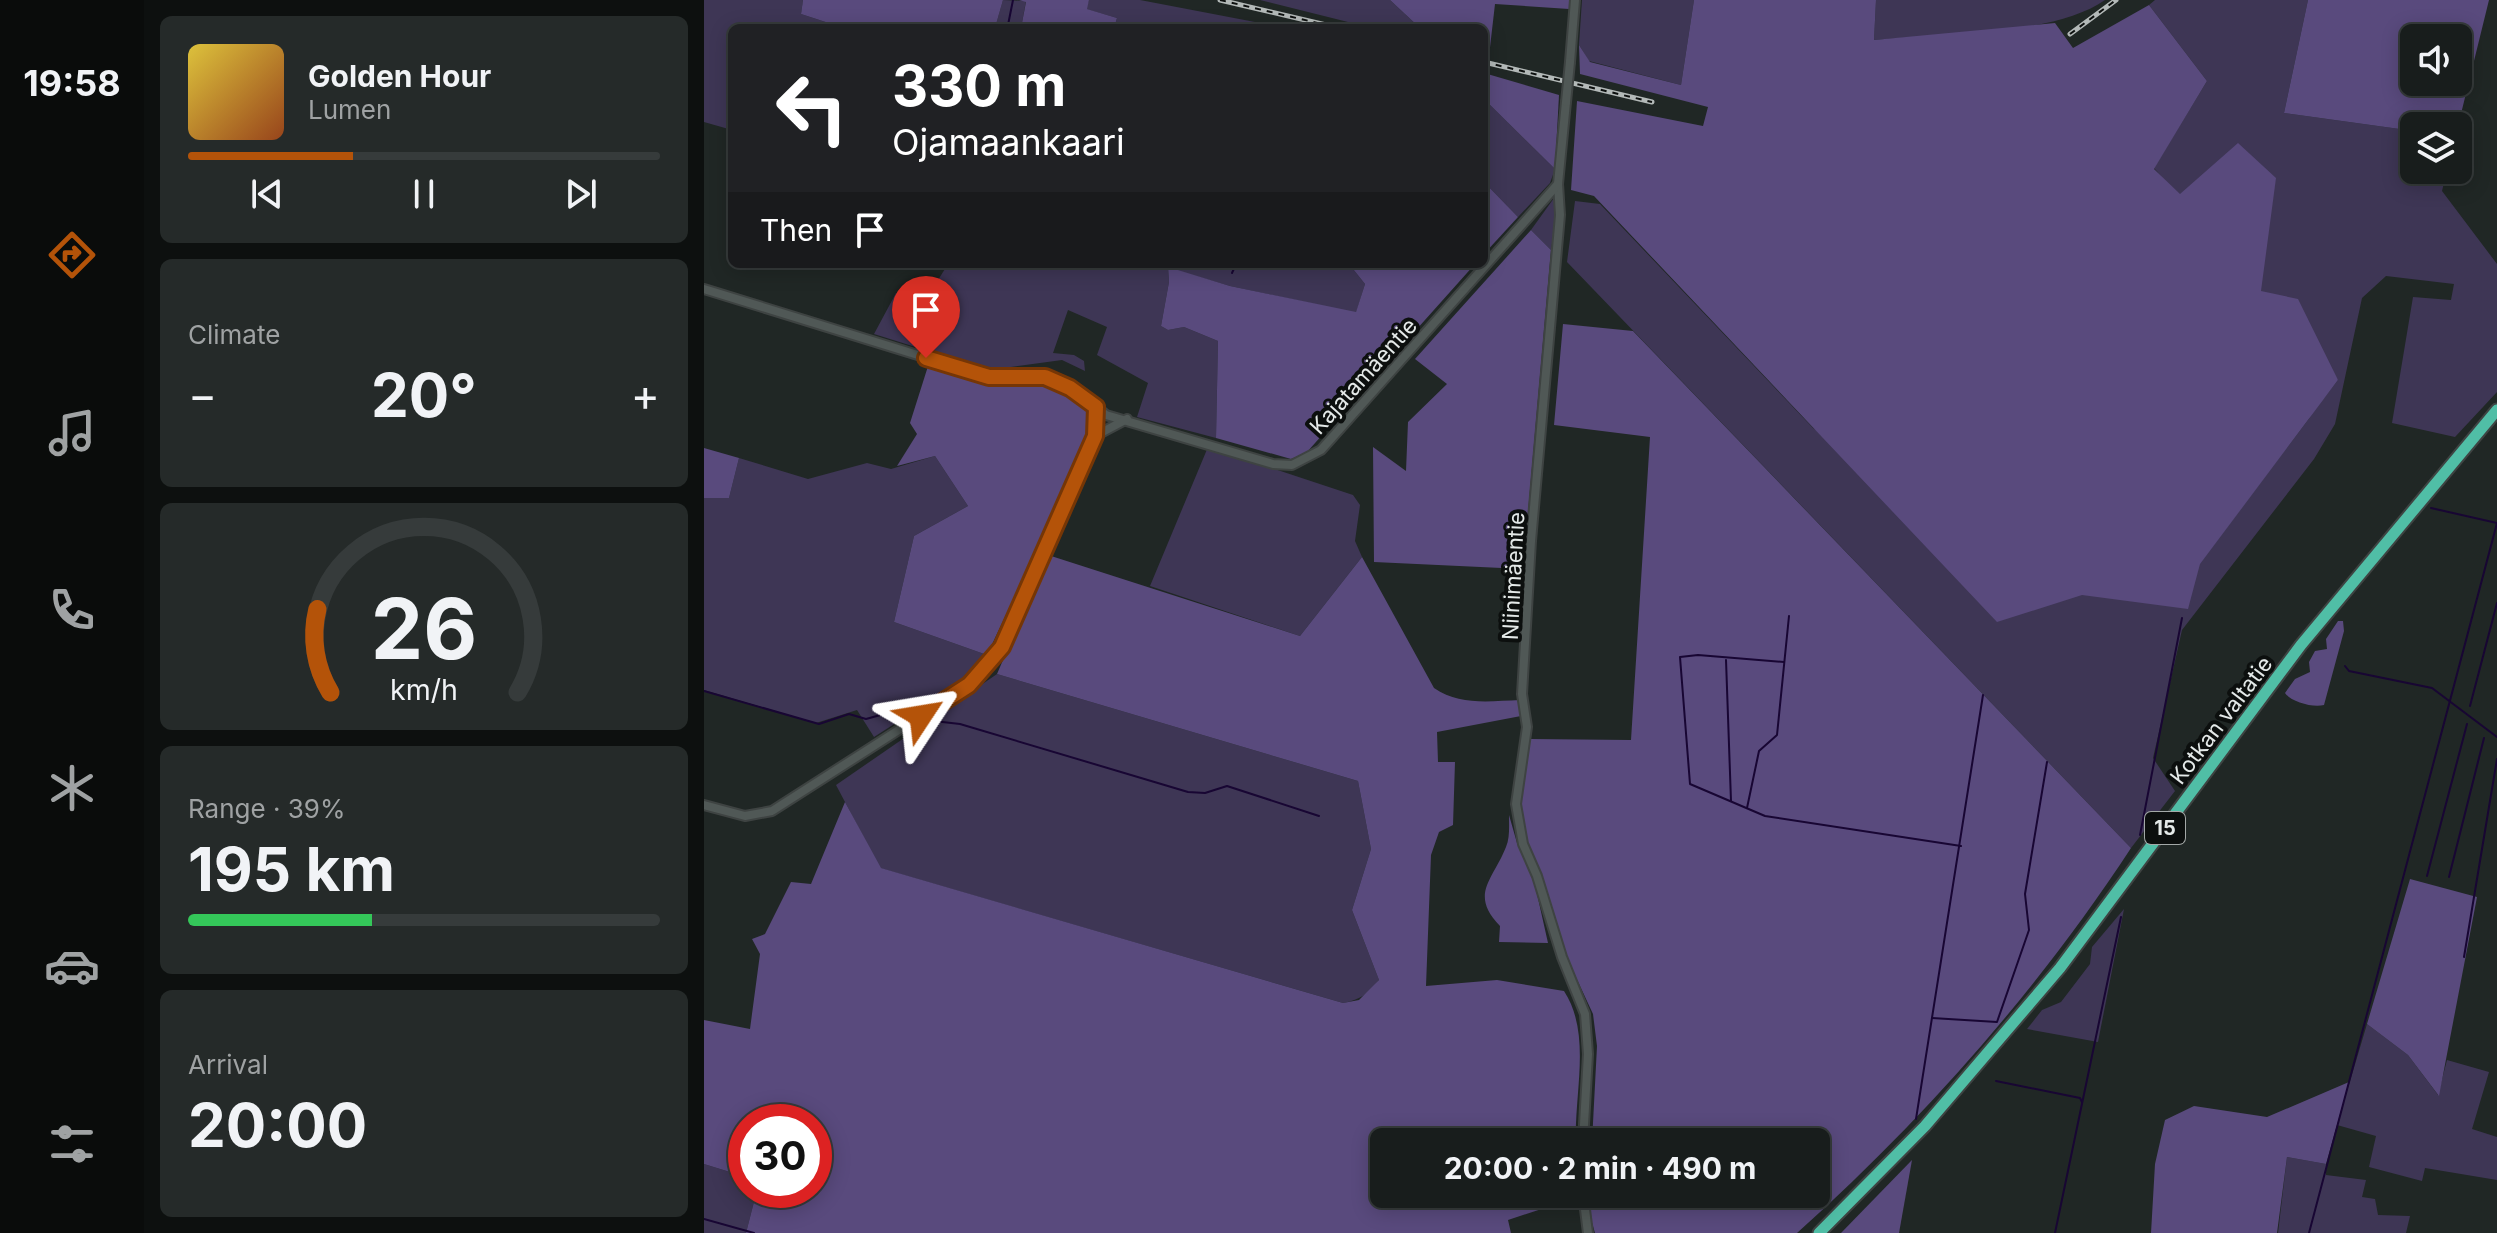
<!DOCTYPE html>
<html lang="en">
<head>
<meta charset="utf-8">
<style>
	:root { --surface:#181d1c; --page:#252a29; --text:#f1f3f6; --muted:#9fa2a3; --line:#363b3b; --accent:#b45309 }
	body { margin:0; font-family:Inter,sans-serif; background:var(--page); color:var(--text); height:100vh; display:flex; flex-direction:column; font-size:30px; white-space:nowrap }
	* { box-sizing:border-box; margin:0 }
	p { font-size:26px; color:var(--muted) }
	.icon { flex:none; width:44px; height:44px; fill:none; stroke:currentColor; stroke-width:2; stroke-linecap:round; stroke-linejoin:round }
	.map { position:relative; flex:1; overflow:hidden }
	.drawer { display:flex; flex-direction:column; gap:16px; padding:16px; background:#0d100f; width:560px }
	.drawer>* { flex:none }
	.top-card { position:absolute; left:24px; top:24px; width:760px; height:244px; border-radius:12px; box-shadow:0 4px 20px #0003,0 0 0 2px var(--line); background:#202124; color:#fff; overflow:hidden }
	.buttons { position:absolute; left:1696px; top:24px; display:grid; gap:16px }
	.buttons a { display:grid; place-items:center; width:72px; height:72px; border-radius:12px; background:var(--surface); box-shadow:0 4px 20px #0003,0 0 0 2px var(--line); font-size:40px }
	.speed { position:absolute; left:24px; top:1104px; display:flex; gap:16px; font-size:40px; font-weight:700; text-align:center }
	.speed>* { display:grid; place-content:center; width:104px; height:104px; border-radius:50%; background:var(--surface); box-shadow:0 4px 20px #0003,0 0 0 2px var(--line); line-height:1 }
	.speed .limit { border:12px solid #d22; background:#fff; color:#111 }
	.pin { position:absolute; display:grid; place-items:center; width:68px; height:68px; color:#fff; margin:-82px -34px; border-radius:50% 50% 50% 0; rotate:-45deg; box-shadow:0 0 8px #0007 }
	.pin .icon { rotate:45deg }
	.me { position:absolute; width:88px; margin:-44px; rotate:57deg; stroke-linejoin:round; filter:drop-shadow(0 0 6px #0008) }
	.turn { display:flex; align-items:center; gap:28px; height:168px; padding:0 32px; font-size:36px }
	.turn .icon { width:104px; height:104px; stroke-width:2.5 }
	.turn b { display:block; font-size:56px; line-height:68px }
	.then { display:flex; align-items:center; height:76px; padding:0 32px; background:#0003; gap:16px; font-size:30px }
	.big { font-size:60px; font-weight:700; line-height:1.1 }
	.drawer .card { flex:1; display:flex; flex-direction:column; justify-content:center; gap:12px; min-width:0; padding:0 28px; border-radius:12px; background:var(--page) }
	.drawer .dial { align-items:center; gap:0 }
	.dial svg { height:208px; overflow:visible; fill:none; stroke:var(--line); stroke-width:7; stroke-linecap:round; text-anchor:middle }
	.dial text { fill:var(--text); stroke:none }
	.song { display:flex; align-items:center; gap:24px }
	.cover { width:96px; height:96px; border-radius:12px; background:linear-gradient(135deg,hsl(50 70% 55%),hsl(20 70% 35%)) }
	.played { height:8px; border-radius:4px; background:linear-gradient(90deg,var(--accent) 35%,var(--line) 35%) }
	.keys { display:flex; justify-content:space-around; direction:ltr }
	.heat { display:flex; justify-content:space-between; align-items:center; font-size:44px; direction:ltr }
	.charge { height:12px; border-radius:6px; background:linear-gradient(90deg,#34c759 39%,var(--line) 0) }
	.trip { position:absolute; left:666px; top:1128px; width:460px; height:80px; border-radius:12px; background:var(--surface); box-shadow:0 4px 20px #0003,0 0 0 2px var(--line); font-weight:700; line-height:80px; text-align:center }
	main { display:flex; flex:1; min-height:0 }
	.tabs { display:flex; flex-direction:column; width:144px; justify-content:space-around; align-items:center; background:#0a0c0b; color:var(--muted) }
	.tabs .icon { width:56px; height:56px }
	.tabs .active { color:var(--accent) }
	.tabs b { font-size:36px; color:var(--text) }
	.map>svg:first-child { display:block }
	.green { fill:#3e3655; fill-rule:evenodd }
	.forest { fill:#594a7d; fill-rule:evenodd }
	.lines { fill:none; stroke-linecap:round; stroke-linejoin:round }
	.stream { stroke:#180633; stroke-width:2 }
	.minor-casing { stroke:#3e4342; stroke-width:12 }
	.highway-casing { stroke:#3e4342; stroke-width:15 }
	.minor { stroke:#505856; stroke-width:8 }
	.highway { stroke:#50bea6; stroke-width:11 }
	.rail-casing { stroke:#b3b9b8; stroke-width:5 }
	.rail { stroke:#0c0f0e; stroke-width:2; stroke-dasharray:6; stroke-linecap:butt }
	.minor-bridge-casing { stroke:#3e4342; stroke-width:12; stroke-linecap:butt }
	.minor-bridge { stroke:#505856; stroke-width:8 }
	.route-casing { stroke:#753606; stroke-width:20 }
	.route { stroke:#b45309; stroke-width:14 }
	.labels { text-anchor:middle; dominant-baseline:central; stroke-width:8; stroke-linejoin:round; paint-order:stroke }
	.shield { fill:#0c0f0e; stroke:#a3a8a7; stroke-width:2 }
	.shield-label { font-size:20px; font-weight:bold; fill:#e4e9e8 }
	.street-label { font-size:22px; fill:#e4e9e8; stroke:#0c0f0e }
</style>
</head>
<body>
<main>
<nav class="tabs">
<b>19:58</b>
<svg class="icon active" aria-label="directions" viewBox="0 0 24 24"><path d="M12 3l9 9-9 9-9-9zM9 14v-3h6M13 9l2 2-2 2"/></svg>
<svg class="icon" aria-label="music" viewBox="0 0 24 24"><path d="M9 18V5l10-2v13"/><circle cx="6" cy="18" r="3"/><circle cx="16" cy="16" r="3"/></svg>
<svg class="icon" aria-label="phone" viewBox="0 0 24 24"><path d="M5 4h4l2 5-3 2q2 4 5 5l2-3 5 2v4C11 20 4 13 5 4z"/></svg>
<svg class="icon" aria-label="climate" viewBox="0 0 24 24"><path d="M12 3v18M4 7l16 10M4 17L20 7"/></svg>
<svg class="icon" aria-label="car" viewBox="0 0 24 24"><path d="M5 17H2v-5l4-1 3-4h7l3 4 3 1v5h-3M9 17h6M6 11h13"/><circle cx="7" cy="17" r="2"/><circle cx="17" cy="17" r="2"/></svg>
<svg class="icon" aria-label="filters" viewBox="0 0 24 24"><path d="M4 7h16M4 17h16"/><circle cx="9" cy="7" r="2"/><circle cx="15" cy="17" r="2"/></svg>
</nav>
<section class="drawer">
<div class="card">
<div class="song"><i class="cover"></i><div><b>Golden Hour</b><p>Lumen</p></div></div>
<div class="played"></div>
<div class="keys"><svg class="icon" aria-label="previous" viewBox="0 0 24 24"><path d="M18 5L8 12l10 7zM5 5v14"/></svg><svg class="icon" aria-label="pause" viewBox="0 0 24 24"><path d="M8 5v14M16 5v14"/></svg><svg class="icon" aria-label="next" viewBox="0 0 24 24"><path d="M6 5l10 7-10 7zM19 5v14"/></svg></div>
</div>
<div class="card"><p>Climate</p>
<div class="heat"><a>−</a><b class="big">20°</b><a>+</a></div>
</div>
<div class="card dial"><svg viewBox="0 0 100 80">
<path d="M14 69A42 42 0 1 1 86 69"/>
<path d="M14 69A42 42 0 0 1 9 37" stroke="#b45309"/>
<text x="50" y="56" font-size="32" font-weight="700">26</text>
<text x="50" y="72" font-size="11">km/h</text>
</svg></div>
<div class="card"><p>Range · 39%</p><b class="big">195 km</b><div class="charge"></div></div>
<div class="card"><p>Arrival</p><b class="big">20:00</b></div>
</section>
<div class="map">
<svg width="1793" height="1233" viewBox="0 0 1793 1233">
	<rect width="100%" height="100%" fill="#202725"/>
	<!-- green -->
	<g class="green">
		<polygon points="0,0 99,0 97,14 140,28 28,28 28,130 0,122"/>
		<polygon points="299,0 322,1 317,28 291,28"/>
		<polygon points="385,0 436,0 582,28 410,28 413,18 382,9"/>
		<polygon points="556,0 686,0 716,28 668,28"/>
		<polygon points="878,0 990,0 977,85 885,61 875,45"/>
		<path d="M1172 0H1401C1350 36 1233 34 1170 40Z"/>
		<path d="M1451 0H1604L1580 113 1710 131V170H1743L1738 191 1793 264V392L1751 437 1688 423 1709 297 1747 300 1750 284 1682 276 1658 298 1631 424 1610 459 1478 630 1449 758 1471 791 1427 848 863 262 871 201 896 204 1109 428 1304 567 1620 398 1634 380 1450 168 1503 81 1445 5ZM1607 416 1495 564 1536 495Z"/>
		<polygon points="780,99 851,169 846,183 814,217 780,182"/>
		<polygon points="850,198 854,204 847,250 827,230"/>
		<polygon points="244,264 645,264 661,284 652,313 526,286 464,268 465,282 457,326 464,330 480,327 514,341 512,438 433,417 444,383 393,355 403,327 364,310 349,353 370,355 380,361 381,371 358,360 285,370 170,334 192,293 221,301"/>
		<polygon points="504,447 649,495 656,505 651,541 658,557 596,636 446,586"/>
		<polygon points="231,456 264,506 210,536 190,622 283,655 268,674 170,737 153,710 112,723 0,690 0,498 25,498 35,458 104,479 163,463 187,469"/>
		<path d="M293 674 654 781 667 849 648 910 675 980C664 994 656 1000 639 1003L176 868 132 785Z"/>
		<polygon points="1420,909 1394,1042 1323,1029 1338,1010 1357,1002 1386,964 1388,947"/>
		<polygon points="1663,1024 1704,1055 1734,1095 1743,1060 1785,1072 1768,1129 1793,1137 1793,1180 1721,1168 1718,1181 1665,1167 1672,1136 1633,1125"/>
		<polygon points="1583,1157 1622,1164 1622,1175 1662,1180 1658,1197 1671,1199 1674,1215 1706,1216 1702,1233 1574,1233"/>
		<polygon points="0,1164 42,1177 42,1190 53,1190 42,1233 0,1233"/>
	</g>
	<!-- forest -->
	<g class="forest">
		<polygon points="99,0 299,0 291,28 140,28 97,14"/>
		<polygon points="315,0 385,0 383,9 413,18 410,28 317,28 322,2"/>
		<polygon points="686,0 866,0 865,9 791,4 785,56 780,55 780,28 716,28"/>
		<polygon points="990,0 1172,0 1170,40 1351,23 1369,48 1445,5 1503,81 1450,169 1476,194 1534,143 1572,178 1557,291 1594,299 1634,380 1496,564 1484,609 1378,595 1293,622 890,196 867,190 873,101 999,126 1004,107 876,74 875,45 886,62 977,85"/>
		<path d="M1604 0H1785L1754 126H1710V131L1580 113ZM1710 38H1754V82H1710Z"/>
		<polygon points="780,73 855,95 851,169 780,99"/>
		<polygon points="780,182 814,217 780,254"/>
		<polygon points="827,230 847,250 819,569 670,562 669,447 702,471 704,422 743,384 711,359"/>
		<polygon points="645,264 771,264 603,452 587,459 512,438 514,341 480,327 464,330 457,326 465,282 464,267 526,286 652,312 661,284"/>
		<path d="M859 324 929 331 1427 848C1335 989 1218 1121 1093 1233H891L885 1212 886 1194H1112V1142H888L893 1046 889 1014 863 958 837 873 820 834 816 807 826 739 927 740 946 437 850 425Z"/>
		<polygon points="225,363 284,382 342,383 383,408 387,434 283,655 190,622 210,536 264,506 231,456 193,466 213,434 206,423"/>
		<polygon points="0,448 35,458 25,498 0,498"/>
		<path d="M344 555 596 636 658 557 730 688C756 706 786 701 816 700L817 716 733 732 734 762H751L749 825 735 832 727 855 722 986 793 980 860 991C888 1034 870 1093 872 1142H680V1194H870L862 1201 804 1220 807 1233H42L53 1190H110V1122H42V1177L0 1164V1020L46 1029 56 954 48 939 61 934 87 882 107 884 141 802 177 868 639 1003 655 1000 675 980 648 910 667 849 654 781 293 674Z"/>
		<path d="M1634 621H1639L1640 631 1620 705C1609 708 1587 702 1581 693L1591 679 1606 672 1605 662 1611 651 1623 649 1622 639Z"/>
		<path d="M805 815 813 843 829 876 844 943 795 942 796 926C765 894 789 880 802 847 806 838 805 825 805 815Z"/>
		<polygon points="1706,879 1773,897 1735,1096 1704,1055 1663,1024"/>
		<polygon points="1645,1082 1622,1164 1583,1157 1573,1233 1447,1233 1451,1164 1461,1120 1490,1106 1563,1117"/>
		<polygon points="1208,1160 1195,1233 1137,1233"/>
	</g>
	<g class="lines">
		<!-- stream -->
		<g class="stream">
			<polyline points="309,0 304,25 313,28"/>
			<polyline points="528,273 532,264"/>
			<polyline points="1022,660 1027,801"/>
			<polyline points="1080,662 994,655 976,657 986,784 1061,816 1257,846"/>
			<polyline points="1641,666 1645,671 1728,688 1793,737"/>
			<polyline points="0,691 115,724 145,714 162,719 198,709 215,711"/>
			<polyline points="1766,706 1793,603"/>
			<polyline points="221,720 256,724 484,792 501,793 523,786 615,816"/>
			<polyline points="1043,808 1055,751 1073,735 1085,616"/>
			<polyline points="1436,835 1478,618"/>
			<polyline points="1723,876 1763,724"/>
			<polyline points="1745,877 1780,738"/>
			<polyline points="1760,957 1793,759"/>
			<polyline points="1228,1018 1293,1022 1325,930 1321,894 1343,762"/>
			<polyline points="1292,1081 1376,1098 1378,1102"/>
			<polyline points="1212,1119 1279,695"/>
			<polyline points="0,1219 50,1233"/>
			<polyline points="1351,1233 1417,917"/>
			<polyline points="1605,1233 1793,523 1727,508"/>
		</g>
		<!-- minor casing -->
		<g class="minor-casing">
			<g id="minor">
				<polyline points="866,62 871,0"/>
				<polyline points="862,102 854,184 856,215 827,541 818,694 823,727 812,804 819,844 833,876 858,957 881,1014 884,1054 879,1142"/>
				<polyline points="0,289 285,377 341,377 375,393 402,415 569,464 588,465 617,450 854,184"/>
				<polyline points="391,436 423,419"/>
				<polyline points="0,805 41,816 68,811 265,685 298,647 391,436 392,407"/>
				<polyline points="879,1194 884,1233"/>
			</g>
		</g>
		<!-- highway casing -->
		<g class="highway-casing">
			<polyline id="highway" points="1115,1233 1221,1126 1356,968 1597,645 1793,410"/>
		</g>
		<!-- minor -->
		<use href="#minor" class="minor"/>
		<!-- highway -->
		<use href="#highway" class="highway"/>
		<!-- rail casing -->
		<g class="rail-casing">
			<g id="rail">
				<polyline points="516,0 635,28"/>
				<polyline points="1366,34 1412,0"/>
				<polyline points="780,62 948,102"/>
			</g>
		</g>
		<!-- rail -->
		<use href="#rail" class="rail"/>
		<!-- minor-bridge casing -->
		<g class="minor-bridge-casing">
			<polyline id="minor-bridge" points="862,102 866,62"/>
		</g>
		<!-- minor-bridge -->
		<use href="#minor-bridge" class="minor-bridge"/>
	</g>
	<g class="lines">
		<!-- route casing -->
		<g class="route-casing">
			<polyline id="route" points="217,716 265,685 298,647 391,436 392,407 366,388 341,377 285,377 222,358"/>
		</g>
		<!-- route -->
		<use href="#route" class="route"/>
	</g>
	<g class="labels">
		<!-- shield labels -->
		<rect class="shield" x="1441" y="812" width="40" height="32" rx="6"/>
		<g class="shield-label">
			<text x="1461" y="828">15</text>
		</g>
		<!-- street labels -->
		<g class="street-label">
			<text transform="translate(659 376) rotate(-48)">Kajatamäentie</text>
			<text transform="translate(809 576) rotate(-87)">Niinimäentie</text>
			<text transform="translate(1517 720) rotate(-53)">Kotkan valtatie</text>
		</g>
	</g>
</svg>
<div class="buttons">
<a><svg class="icon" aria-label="sound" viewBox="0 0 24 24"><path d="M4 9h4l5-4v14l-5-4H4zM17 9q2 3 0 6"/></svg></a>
<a><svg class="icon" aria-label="layers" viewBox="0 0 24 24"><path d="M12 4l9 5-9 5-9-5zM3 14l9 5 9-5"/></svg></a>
</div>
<div class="speed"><div class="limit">30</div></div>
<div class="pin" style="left:222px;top:358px;background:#d93025"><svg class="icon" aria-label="arrive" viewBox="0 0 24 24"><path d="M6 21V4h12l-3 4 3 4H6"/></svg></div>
<svg class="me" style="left:217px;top:716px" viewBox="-20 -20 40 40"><path d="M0-17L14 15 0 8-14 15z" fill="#b45309" stroke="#fff" stroke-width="4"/></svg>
<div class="trip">20:00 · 2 min · 490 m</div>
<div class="top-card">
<div class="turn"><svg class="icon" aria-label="left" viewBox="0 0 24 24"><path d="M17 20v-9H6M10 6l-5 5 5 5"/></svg><div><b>330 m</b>Ojamaankaari</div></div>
<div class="then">Then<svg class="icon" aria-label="arrive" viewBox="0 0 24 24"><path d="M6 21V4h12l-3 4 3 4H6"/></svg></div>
</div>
</div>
</main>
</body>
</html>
